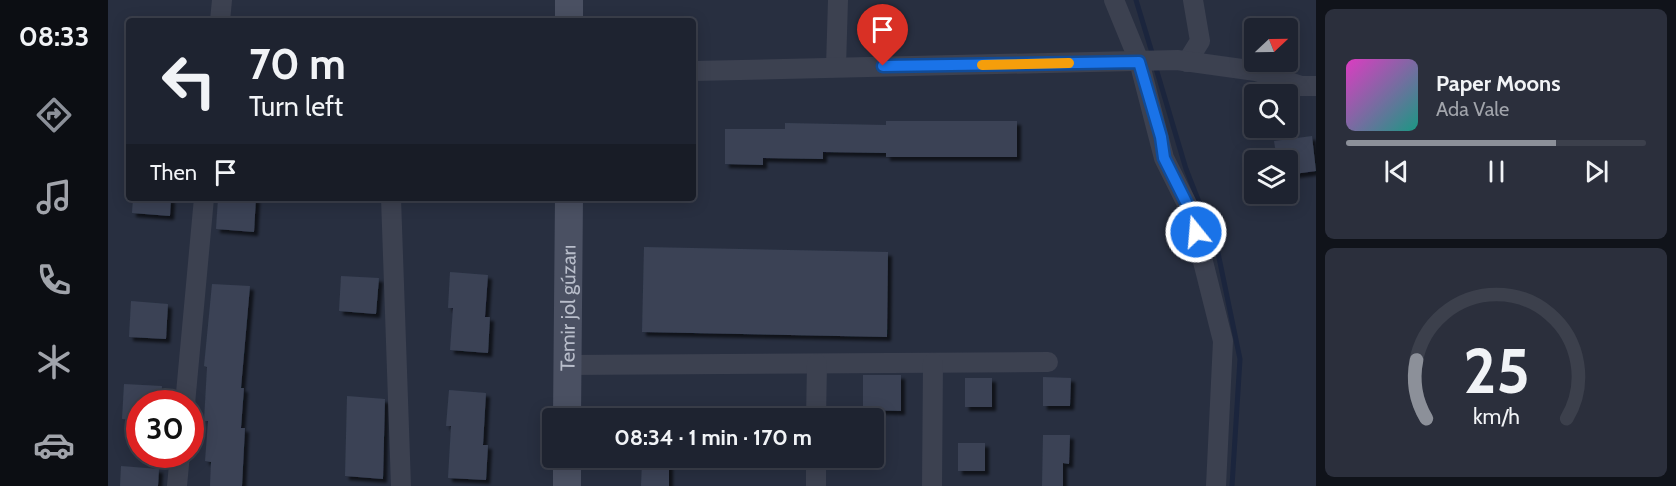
<!DOCTYPE html>
<html lang="en">
<head>
<meta charset="utf-8">
<style>
	:root { --surface:#1e2330; --page:#2b2f3c; --text:#f1f3f6; --muted:#a1a4ab; --line:#3c404c; --accent:#8c9099 }
	body { margin:0; font-family:Cabin,sans-serif; background:var(--page); color:var(--text); height:100vh; display:flex; flex-direction:column; font-size:22px; white-space:nowrap }
	* { box-sizing:border-box; margin:0 }
	p { font-size:20px; color:var(--muted) }
	.icon { flex:none; width:33px; height:33px; fill:none; stroke:currentColor; stroke-width:2; stroke-linecap:round; stroke-linejoin:round }
	.map { position:relative; flex:1; overflow:hidden }
	.details { display:flex; flex-direction:column; gap:9px; padding:9px; background:#10131a; width:360px }
	.details>* { flex:none }
	.banner { position:absolute; left:18px; top:18px; width:570px; height:183px; border-radius:6px; box-shadow:0 3px 15px #0003,0 0 0 2px var(--line); background:#1e2330; color:var(--text); overflow:hidden }
	.needle { width:39px; rotate:68deg }
	.tools { position:absolute; left:1136px; top:18px; display:grid; gap:12px }
	.tools a { display:grid; place-items:center; width:54px; height:54px; border-radius:6px; background:var(--surface); box-shadow:0 3px 15px #0003,0 0 0 2px var(--line); font-size:30px }
	.speed { position:absolute; left:18px; top:390px; display:flex; gap:12px; font-size:30px; font-weight:700; text-align:center }
	.speed>* { display:grid; place-content:center; width:78px; height:78px; border-radius:50%; background:var(--surface); box-shadow:0 3px 15px #0003,0 0 0 2px var(--line); line-height:1 }
	.speed .limit { border:9px solid #d22; background:#fff; color:#111 }
	.pin { position:absolute; display:grid; place-items:center; width:51px; height:51px; color:#fff; margin:-62px -26px; border-radius:50% 50% 50% 0; rotate:-45deg; box-shadow:0 0 6px #0007 }
	.pin .icon { rotate:45deg }
	.me { position:absolute; width:66px; margin:-33px; rotate:343deg; stroke-linejoin:round; filter:drop-shadow(0 0 4px #0008) }
	.turn { display:flex; align-items:center; gap:21px; height:126px; padding:0 24px; font-size:27px }
	.turn .icon { width:78px; height:78px; stroke-width:2.5 }
	.turn b { display:block; font-size:42px; line-height:51px }
	.then { display:flex; align-items:center; height:57px; padding:0 24px; background:#0003; gap:12px; font-size:22px }
	.details .tile { flex:1; display:flex; flex-direction:column; justify-content:center; gap:9px; min-width:0; padding:0 21px; border-radius:9px; background:var(--page) }
	.details .dial { align-items:center; gap:0 }
	.dial svg { height:156px; overflow:visible; fill:none; stroke:var(--line); stroke-width:7; stroke-linecap:round; text-anchor:middle }
	.dial text { fill:var(--text); stroke:none }
	.song { display:flex; align-items:center; gap:18px }
	.cover { width:72px; height:72px; border-radius:9px; background:linear-gradient(135deg,hsl(310 70% 55%),hsl(170 70% 35%)) }
	.played { height:6px; border-radius:3px; background:linear-gradient(90deg,var(--accent) 70%,var(--line) 70%) }
	.keys { display:flex; justify-content:space-around; direction:ltr }
	.trip { position:absolute; left:434px; top:408px; width:342px; height:60px; border-radius:6px; background:var(--surface); box-shadow:0 3px 15px #0003,0 0 0 2px var(--line); font-weight:800; line-height:60px; text-align:center }
	main { display:flex; flex:1; min-height:0 }
	.tabs { display:flex; flex-direction:column; width:108px; justify-content:space-around; align-items:center; background:#0c0e13; color:var(--muted) }
	.tabs .icon { width:42px; height:42px }
	.tabs .active { color:var(--accent) }
	.tabs b { font-size:27px; color:var(--text) }
	.map>svg:first-child { display:block }
	.lines { fill:none; stroke-linecap:round; stroke-linejoin:round }
	.stream { stroke:#1b253d; stroke-width:5 }
	.building { fill:#3a4255; filter:url(#shadow) }
	.street { stroke:#3c4150; stroke-width:20 }
	.secondary { stroke:#4a5062; stroke-width:28 }
	.route-casing { stroke:#114b97; stroke-width:15 }
	.route { stroke:#1a73e8; stroke-width:10 }
	.slow { stroke:#f59e0b; stroke-width:10 }
	.labels { text-anchor:middle; dominant-baseline:central; stroke-width:6; stroke-linejoin:round; paint-order:stroke }
	.street-label { font-size:20px; fill:#b8bdca; stroke:#212635 }
</style>
</head>
<body>
<main>
<nav class="tabs">
<b>08:33</b>
<svg class="icon active" aria-label="directions" viewBox="0 0 24 24"><path d="M12 3l9 9-9 9-9-9zM9 14v-3h6M13 9l2 2-2 2"/></svg>
<svg class="icon" aria-label="music" viewBox="0 0 24 24"><path d="M9 18V5l10-2v13"/><circle cx="6" cy="18" r="3"/><circle cx="16" cy="16" r="3"/></svg>
<svg class="icon" aria-label="phone" viewBox="0 0 24 24"><path d="M5 4h4l2 5-3 2q2 4 5 5l2-3 5 2v4C11 20 4 13 5 4z"/></svg>
<svg class="icon" aria-label="climate" viewBox="0 0 24 24"><path d="M12 3v18M4 7l16 10M4 17L20 7"/></svg>
<svg class="icon" aria-label="car" viewBox="0 0 24 24"><path d="M5 17H2v-5l4-1 3-4h7l3 4 3 1v5h-3M9 17h6M6 11h13"/><circle cx="7" cy="17" r="2"/><circle cx="17" cy="17" r="2"/></svg>
</nav>
<div class="map">
<svg width="1208" height="486" viewBox="0 0 1208 486">
	<defs>
		<filter id="shadow"><feDropShadow dx="4" dy="4" stdDeviation="1.5" flood-color="#0009"/></filter>
	</defs>
	<rect width="100%" height="100%" fill="#282f40"/>
	<g class="lines">
		<!-- stream -->
		<g class="stream">
			<polyline points="1028,0 1045,56"/>
			<polyline points="1047,65 1078,169 1109,248 1132,359 1124,486"/>
		</g>
	</g>
	<!-- building -->
	<g class="building">
		<polygon points="778,121 909,121 909,157 778,157 778,153 715,152 715,159 655,158 655,165 617,164 617,129 677,129 677,123 778,125"/>
		<polygon points="1204,136 1208,171 1179,175 1179,160 1169,160 1166,141"/>
		<polygon points="25,198 63,198 62,216 24,213"/>
		<polygon points="110,198 148,198 146,232 108,229"/>
		<polygon points="536,247 780,252 779,337 534,332"/>
		<polygon points="342,272 380,275 377,317 382,317 380,353 342,350 345,308 340,308"/>
		<polygon points="233,276 271,278 268,314 231,311"/>
		<polygon points="104,284 142,286 133,388 136,388 133,428 137,428 134,486 102,486 103,462 97,461 100,421 96,421 99,367 96,366"/>
		<polygon points="23,301 60,304 58,339 21,337"/>
		<polygon points="755,375 793,375 793,411 755,410"/>
		<polygon points="935,377 963,378 962,406 935,406"/>
		<rect x="857" y="378" width="27" height="29"/>
		<polygon points="16,384 54,386 53,404 32,404 32,420 14,419"/>
		<polygon points="341,390 378,393 375,445 380,445 378,480 340,478 343,426 338,426"/>
		<polygon points="239,396 277,399 275,479 237,476"/>
		<polygon points="935,435 962,435 961,464 955,463 955,486 934,486"/>
		<rect x="850" y="443" width="27" height="28"/>
		<polygon points="534,462 561,462 561,486 533,486"/>
		<polygon points="13,466 51,469 50,486 12,486"/>
	</g>
	<g class="lines">
		<!-- street -->
		<g class="street">
			<polyline points="1006,0 1031,61 1056,158 1082,210 1115,341 1108,486"/>
			<polyline points="112,21 114,0"/>
			<polyline points="1079,62 1092,41 1085,0"/>
			<polyline points="728,67 730,0"/>
			<polyline points="585,71 1069,60 1148,71 1193,86 1208,86"/>
			<polyline points="283,198 293,486"/>
			<polyline points="460,365 940,362"/>
			<polyline points="77,404 96,198"/>
			<polyline points="708,418 709,364"/>
			<polyline points="69,486 72,454"/>
			<polyline points="708,486 708,458"/>
			<polyline points="824,486 825,363"/>
		</g>
		<!-- secondary -->
		<g class="secondary">
			<polyline points="461,0 461,21"/>
			<path id="s1" d="M459 418 461 198"/>
			<polyline points="459,486 459,458"/>
		</g>
	</g>
	<g class="lines">
		<!-- route casing -->
		<g class="route-casing">
			<polyline id="route" points="775,66 1031,62 1053,137 1056,158 1082,210 1088,232"/>
		</g>
		<!-- route -->
		<use href="#route" class="route"/>
		<!-- slow -->
		<polyline class="slow" points="874,65 961,63"/>
	</g>
	<g class="labels">
		<!-- street labels -->
		<g class="street-label">
			<text stroke="none"><textPath href="#s1" startOffset="110">Temir jol gúzarı</textPath></text>
		</g>
	</g>
</svg>
<div class="tools">
<a><svg class="needle" viewBox="-14 -14 28 28"><path d="M0-13l5 13h-10z" fill="#e53935"/><path d="M0 13l5-13h-10z" fill="#a1a4ab"/></svg></a>
<a><svg class="icon" aria-label="search" viewBox="0 0 24 24"><circle cx="10" cy="10" r="6"/><path d="M15 15l6 6"/></svg></a>
<a><svg class="icon" aria-label="layers" viewBox="0 0 24 24"><path d="M12 4l9 5-9 5-9-5zM3 14l9 5 9-5"/></svg></a>
</div>
<div class="speed"><div class="limit">30</div></div>
<div class="pin" style="left:775px;top:66px;background:#d93025"><svg class="icon" aria-label="arrive" viewBox="0 0 24 24"><path d="M6 21V4h12l-3 4 3 4H6"/></svg></div>
<svg class="me" style="left:1088px;top:232px" viewBox="-20 -20 40 40"><circle r="17" fill="#1a73e8" stroke="#fff" stroke-width="3"/><path d="M0-11L8 9 0 5-8 9z" fill="#fff"/></svg>
<div class="trip">08:34 · 1 min · 170 m</div>
<div class="banner">
<div class="turn"><svg class="icon" aria-label="left" viewBox="0 0 24 24"><path d="M17 20v-9H6M10 6l-5 5 5 5"/></svg><div><b>70 m</b>Turn left</div></div>
<div class="then">Then<svg class="icon" aria-label="arrive" viewBox="0 0 24 24"><path d="M6 21V4h12l-3 4 3 4H6"/></svg></div>
</div>
</div>
<section class="details">
<div class="tile">
<div class="song"><i class="cover"></i><div><b>Paper Moons</b><p>Ada Vale</p></div></div>
<div class="played"></div>
<div class="keys"><svg class="icon" aria-label="previous" viewBox="0 0 24 24"><path d="M18 5L8 12l10 7zM5 5v14"/></svg><svg class="icon" aria-label="pause" viewBox="0 0 24 24"><path d="M8 5v14M16 5v14"/></svg><svg class="icon" aria-label="next" viewBox="0 0 24 24"><path d="M6 5l10 7-10 7zM19 5v14"/></svg></div>
</div>
<div class="tile dial"><svg viewBox="0 0 100 80">
<path d="M14 69A42 42 0 1 1 86 69"/>
<path d="M14 69A42 42 0 0 1 9 39" stroke="#8c9099"/>
<text x="50" y="56" font-size="32" font-weight="700">25</text>
<text x="50" y="72" font-size="11">km/h</text>
</svg></div>
</section>
</main>
</body>
</html>
